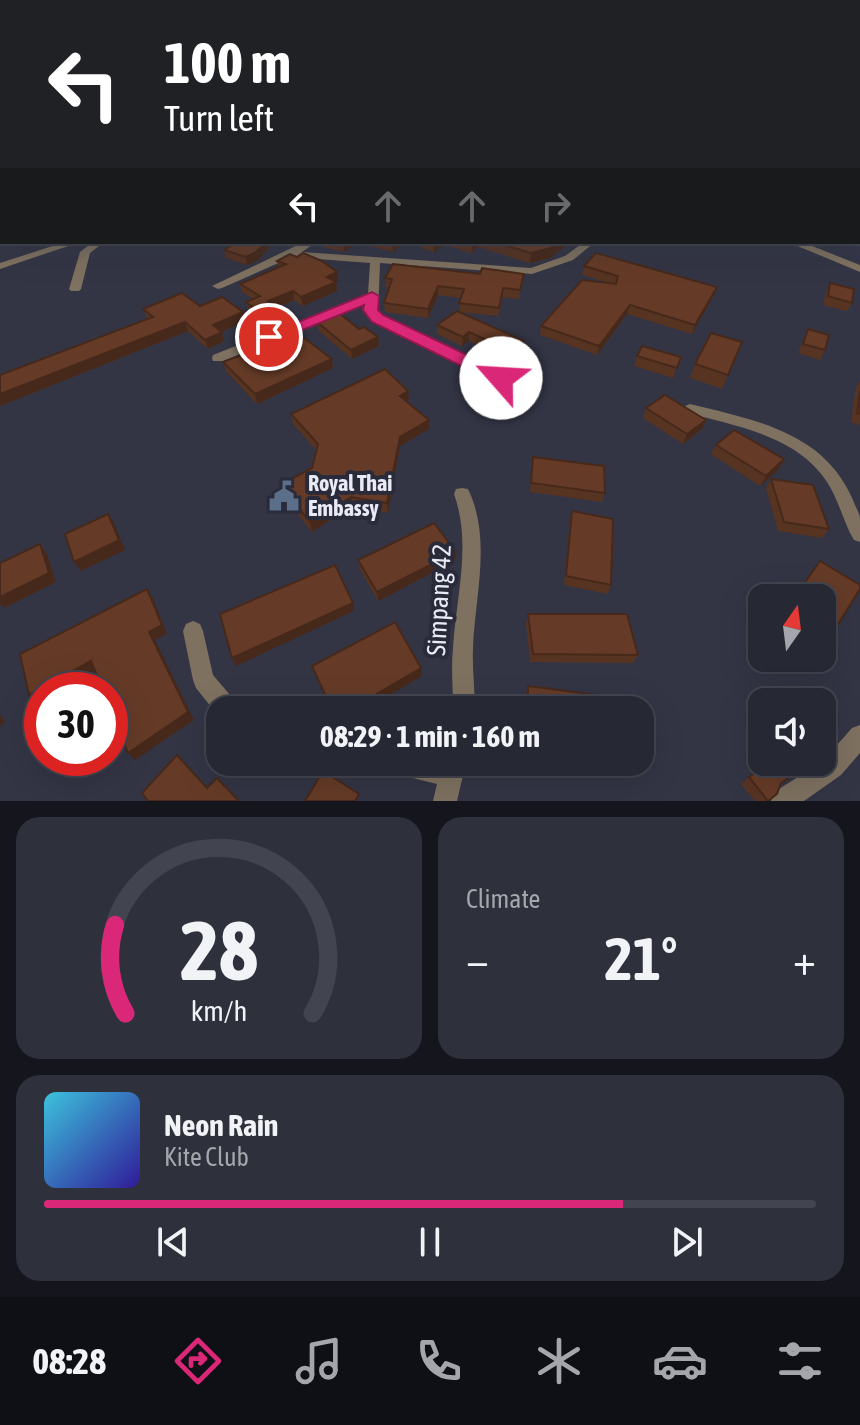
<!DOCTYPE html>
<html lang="en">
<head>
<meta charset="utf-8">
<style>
	:root { --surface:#262834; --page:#2e303c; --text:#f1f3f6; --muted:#a4a6ac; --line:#42444f; --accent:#db2777 }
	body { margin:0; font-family:"Asap Condensed",sans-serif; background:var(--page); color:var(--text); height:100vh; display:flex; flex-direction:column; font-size:30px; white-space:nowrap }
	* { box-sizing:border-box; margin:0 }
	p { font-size:26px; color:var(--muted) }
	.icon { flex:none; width:44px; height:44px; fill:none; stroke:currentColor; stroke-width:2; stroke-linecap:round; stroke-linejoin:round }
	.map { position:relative; height:801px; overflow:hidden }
	.drawer { display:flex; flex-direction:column; gap:16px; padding:16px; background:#15161d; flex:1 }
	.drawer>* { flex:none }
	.guide { position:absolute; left:0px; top:0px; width:860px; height:244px; box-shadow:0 8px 32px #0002,0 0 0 2px var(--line); background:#202124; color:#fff; overflow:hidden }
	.needle { width:52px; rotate:14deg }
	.buttons { position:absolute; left:748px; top:584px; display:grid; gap:16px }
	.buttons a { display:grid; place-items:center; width:88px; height:88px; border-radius:16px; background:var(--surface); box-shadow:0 8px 32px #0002,0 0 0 2px var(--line); font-size:40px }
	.speed { position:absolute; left:24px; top:672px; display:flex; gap:16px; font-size:40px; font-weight:700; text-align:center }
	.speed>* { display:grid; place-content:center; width:104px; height:104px; border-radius:50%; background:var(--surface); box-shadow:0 8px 32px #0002,0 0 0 2px var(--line); line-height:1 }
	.speed .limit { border:12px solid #d22; background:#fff; color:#111 }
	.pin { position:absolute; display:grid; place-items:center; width:68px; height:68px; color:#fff; margin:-34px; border:4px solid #fff; border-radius:50%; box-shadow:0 2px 8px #0007 }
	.me { position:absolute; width:88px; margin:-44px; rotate:296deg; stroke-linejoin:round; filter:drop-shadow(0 0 6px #0008) }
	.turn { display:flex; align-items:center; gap:28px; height:168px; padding:0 32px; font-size:36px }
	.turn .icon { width:104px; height:104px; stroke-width:2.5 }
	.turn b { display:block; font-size:56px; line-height:68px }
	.lanes { display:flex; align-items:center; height:76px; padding:0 32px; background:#0003; justify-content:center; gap:40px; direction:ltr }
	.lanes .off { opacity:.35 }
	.big { font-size:60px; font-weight:700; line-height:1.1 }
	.drawer .widget { flex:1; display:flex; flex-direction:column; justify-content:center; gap:12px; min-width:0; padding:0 28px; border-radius:24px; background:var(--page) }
	.drawer .dial { align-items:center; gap:0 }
	.dial svg { height:208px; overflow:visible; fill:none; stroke:var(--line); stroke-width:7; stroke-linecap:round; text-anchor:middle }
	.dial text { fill:var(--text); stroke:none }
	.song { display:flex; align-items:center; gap:24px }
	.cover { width:96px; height:96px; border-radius:12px; background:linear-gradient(135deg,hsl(190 70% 55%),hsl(250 70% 35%)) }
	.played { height:8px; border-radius:4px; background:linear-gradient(90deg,var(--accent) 75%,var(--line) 75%) }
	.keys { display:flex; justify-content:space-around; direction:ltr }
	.heat { display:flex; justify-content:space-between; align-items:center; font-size:44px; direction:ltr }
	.drawer .tiles { flex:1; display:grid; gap:16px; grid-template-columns:1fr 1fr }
	.widget:last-child { grid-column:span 2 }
	.trip { position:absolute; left:206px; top:696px; width:448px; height:80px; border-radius:24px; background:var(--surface); box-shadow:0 8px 32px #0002,0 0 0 2px var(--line); font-weight:700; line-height:80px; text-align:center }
	.tab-bar { display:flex; height:128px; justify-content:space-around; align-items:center; background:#0f1015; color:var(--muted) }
	.tab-bar .icon { width:56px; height:56px }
	.tab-bar .on { color:var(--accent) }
	.tab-bar b { font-size:36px; color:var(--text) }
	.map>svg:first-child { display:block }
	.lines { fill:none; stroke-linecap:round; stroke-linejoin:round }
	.minor { fill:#7e7160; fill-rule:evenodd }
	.wall { fill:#573322 }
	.shaded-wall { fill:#47291b }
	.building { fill:#653b27; stroke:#47291b; stroke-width:2 }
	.route { fill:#db2777; stroke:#8e194d; stroke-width:2 }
	.labels { text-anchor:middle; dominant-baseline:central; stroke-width:8; stroke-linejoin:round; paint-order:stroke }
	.poi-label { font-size:22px; font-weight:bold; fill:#e9eaf5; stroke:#292b3b; text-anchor:start }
	.near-street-label { font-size:26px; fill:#e9eaf5; stroke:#292b3b }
</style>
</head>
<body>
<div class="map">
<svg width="860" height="801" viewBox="0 0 860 801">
	<rect width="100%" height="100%" fill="#333545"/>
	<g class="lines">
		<!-- minor -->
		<g class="minor">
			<rect x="858" y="153" width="2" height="5"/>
			<polygon points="858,196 860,197 860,203 858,202"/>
			<rect x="0" y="203" width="2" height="6"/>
			<polygon points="65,242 80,242 0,269 0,263"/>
			<polygon points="93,242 104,242 90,253 81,289 79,291 71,291 69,289 80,252"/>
			<polygon points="304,242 316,242 302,252 531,268 565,256 584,242 595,242 573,260 532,274 380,263 378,312 506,375 508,378 506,381 496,381 368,316 367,302 223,361 213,361 212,358 213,355 368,294 370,263 292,257 222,288 218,289 212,286"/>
			<polygon points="788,242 802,242 860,265 860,272"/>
			<path d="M690 404C755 420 824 432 853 500 855 506 859 512 860 518 860 525 860 535 860 542L854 540 850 533C842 516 837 497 827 482 797 435 734 426 685 412L683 409 685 406Z"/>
			<path d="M462 488 468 489C492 538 475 596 473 648 472 669 475 689 475 710H453C453 689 451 668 453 648 456 597 472 544 454 494L456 489Z"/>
			<polygon points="193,621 200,624 203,631 213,675 236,702 239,710 220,710 220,718 196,688 193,680 183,631 186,624"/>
			<polygon points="860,725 860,753 841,775 804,801 771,801 774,792 822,762 852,728"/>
			<polygon points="377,762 466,762 457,801 433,801 437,784 381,770"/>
		</g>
	</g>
	<!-- wall -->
	<g class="wall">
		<polygon points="322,242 358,242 344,252 323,247"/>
		<polygon points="369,242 404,242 393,252 369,246"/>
		<polygon points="421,242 571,242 550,258 530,263 478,247 471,253 445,245 434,252 421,248"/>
		<polygon points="270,247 258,260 247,265 226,258 224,250"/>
		<polygon points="277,261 337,272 338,281 335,282 337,291 303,306 294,300 277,308 279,316 264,323 248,311 246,302 253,299 242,292 240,284 278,267"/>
		<polygon points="584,266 714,295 692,334 627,314 597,355 540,335 541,326 613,284 582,275"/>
		<polygon points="480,274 524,274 519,299 503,297 498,316 459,312 461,298 438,295 428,318 385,312 384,303 389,287 386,287 385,278"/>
		<polygon points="830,283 852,303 847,311 823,305 826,292"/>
		<polygon points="200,306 243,312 245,321 221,332 224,341 208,349 188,331 0,406 0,375 148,319 143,309"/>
		<polygon points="457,311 523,350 506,365 487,356 488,350 469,341 462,346 437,334 437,325"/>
		<polygon points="317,322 359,329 378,337 379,346 352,359 319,331"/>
		<polygon points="808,329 825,350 820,360 798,353"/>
		<polygon points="742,342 722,389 690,378 695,364"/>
		<polygon points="637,356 681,357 673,378 634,366"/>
		<polygon points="332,359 333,368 257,404 226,371 223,362"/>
		<polygon points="860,381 860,425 851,422 856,388"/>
		<polygon points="409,400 407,401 429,429 400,446 388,513 352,506 312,532 282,495 280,485 312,468 316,450 293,424 291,414"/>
		<polygon points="646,408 706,420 702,429 683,444 643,418"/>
		<polygon points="716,445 784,459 779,469 760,486 711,454"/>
		<polygon points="533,457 605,493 602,502 530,492"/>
		<polygon points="771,479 829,529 822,538 778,531 766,488"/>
		<polygon points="572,511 611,585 608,594 564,585 570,520"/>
		<polygon points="456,552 455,561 378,601 360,569 358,560"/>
		<polygon points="820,561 837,626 829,635 822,630 822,598 793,598"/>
		<polygon points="528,614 638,655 633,663 530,662 526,623"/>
		<polygon points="312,666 422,676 364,710 331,710"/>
		<polygon points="528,686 629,710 525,710 526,694"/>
		<polygon points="802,769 780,785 768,801 755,801 741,784 749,777"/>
	</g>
	<!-- shaded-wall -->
	<g class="shaded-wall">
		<polygon points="266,242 269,242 270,247 258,260 247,265 246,257"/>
		<polygon points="346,242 358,242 344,252 343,244"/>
		<polygon points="394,242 404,242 393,252 392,244"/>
		<polygon points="434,242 445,242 445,245 434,252"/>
		<polygon points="473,242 478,242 478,247 471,253"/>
		<polygon points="560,242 571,242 550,258 530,263 531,253"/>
		<polygon points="337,272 338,281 328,285 327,277"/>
		<polygon points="336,282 337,291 303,306 301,297"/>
		<polygon points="438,286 438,295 428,318 428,309"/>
		<polygon points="717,287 714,295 692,334 695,325"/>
		<polygon points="293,291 294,300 270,310 268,301"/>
		<polygon points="630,305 627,314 597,355 599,346"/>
		<polygon points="277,308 279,316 264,323 262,314"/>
		<polygon points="243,312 245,321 216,334 213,325"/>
		<polygon points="185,322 188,331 0,406 0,394"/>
		<polygon points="222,332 224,341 208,349 205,340"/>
		<polygon points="469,332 469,341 462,346 463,337"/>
		<polygon points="378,337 379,346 352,359 351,350"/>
		<polygon points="524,341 523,350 506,365 507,356"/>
		<polygon points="332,359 333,368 257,404 255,394"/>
		<polygon points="408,391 409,400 401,405 400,396"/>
		<polygon points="429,420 429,429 400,446 388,513 387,503 400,437"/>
		<polygon points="706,420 702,429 683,444 687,434"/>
		<polygon points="784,459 779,469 760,486 766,476"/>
		<polygon points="351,497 352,506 312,532 310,522"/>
		<polygon points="108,514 114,523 125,550 81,571 74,562"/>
		<polygon points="40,544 47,554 56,582 4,608 0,604 0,597"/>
		<polygon points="456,552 455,561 378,601 377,592"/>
		<polygon points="147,589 153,598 167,634 155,640 194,720 135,760 128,753 149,632"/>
		<polygon points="353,603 354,611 236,666 232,658"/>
		<polygon points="91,661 98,669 62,690 42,690 42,701 38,703 29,695"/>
		<polygon points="421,668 422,676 364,710 349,710"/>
		<polygon points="0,715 5,722 0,726"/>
	</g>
	<!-- building -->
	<g class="building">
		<polygon points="0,152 2,152 2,184 0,185"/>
		<polygon points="237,242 266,242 256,252 246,257 224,250"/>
		<polygon points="495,242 560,242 551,248 531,253"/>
		<polygon points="303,253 322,261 337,272 327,277 336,282 301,297 293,291 268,301 277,308 262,314 246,302 260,296 240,284 286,264 277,261 290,254 297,257"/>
		<polygon points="596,253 717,287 695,325 630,305 599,346 541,326 582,280 616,284 618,276 584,266"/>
		<polygon points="393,264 480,274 482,268 524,274 520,290 503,288 499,308 459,303 464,289 438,286 428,309 384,303 392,279 385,278"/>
		<polygon points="830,283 854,289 852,303 828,296"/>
		<polygon points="182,293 200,306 222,297 243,312 213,325 222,332 205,340 185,322 0,394 0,375 153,317 143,309"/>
		<polygon points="457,311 524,341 507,356 488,347 493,343 469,332 463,337 437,325"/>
		<polygon points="339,313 359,329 364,327 378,337 351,350 317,322"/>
		<polygon points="808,329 829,335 825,350 803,344"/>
		<polygon points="295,331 332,359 255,394 223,362 256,350"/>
		<polygon points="711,333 742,342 728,375 695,364"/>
		<polygon points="642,346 681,357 677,368 637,356"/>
		<polygon points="385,369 408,391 400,396 429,420 400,437 387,503 351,497 310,522 280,485 312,468 318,444 291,414"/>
		<polygon points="860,391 860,414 857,413"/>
		<polygon points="665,395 706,420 687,434 646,408"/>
		<polygon points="734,430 784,459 766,476 716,445"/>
		<polygon points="533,457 604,466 605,493 531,483"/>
		<polygon points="771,479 813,485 829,529 784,522"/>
		<polygon points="572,511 613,519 611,585 566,576"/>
		<polygon points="108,514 119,540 74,562 65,534"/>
		<polygon points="434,523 456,552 377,592 358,560"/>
		<polygon points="40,544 49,573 0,597 0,563"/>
		<polygon points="820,561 860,585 860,589 837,626 822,616 822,598 794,598"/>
		<polygon points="335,565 353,603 232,658 220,614"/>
		<polygon points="147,589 162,625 149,632 188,712 128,753 110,708 110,690 103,690 91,661 29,695 20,654"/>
		<polygon points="528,614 627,614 638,655 533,654"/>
		<polygon points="395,622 421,668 349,710 332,710 312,666"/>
		<polygon points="528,686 628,699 629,710 528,710"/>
		<polygon points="177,755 207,788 217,778 239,801 148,801 142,793"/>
		<polygon points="770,762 796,762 802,769 781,783 777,794 768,801 749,777"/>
		<polygon points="323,771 359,794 355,801 305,801"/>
	</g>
	<!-- sky -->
	<linearGradient id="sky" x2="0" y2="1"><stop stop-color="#1c1d26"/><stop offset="0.58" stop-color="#4a5168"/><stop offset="1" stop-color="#4a5168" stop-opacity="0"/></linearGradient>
	<rect width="860" height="264" fill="url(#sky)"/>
	<!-- route -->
	<polygon class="route" points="372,292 379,296 378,310 383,315 507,374 509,378 507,382 494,382 372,322 363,310 364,305 275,341 264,341 261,337"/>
	<!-- icons -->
	<defs>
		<g id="civic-bare" transform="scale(2.4)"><path d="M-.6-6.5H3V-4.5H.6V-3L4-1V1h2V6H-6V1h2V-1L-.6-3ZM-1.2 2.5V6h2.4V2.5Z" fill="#5c6f8a" stroke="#292b3b" stroke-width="2.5" paint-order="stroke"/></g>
	</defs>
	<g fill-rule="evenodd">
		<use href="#civic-bare" x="284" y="496"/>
	</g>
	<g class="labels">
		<!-- poi labels -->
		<g class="poi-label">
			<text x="308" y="483">Royal Thai<tspan x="308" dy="25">Embassy</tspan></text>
		</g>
		<!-- near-street labels -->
		<g class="near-street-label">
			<text transform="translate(439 600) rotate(-87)">Simpang 42</text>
		</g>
	</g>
</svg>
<div class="buttons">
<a><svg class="needle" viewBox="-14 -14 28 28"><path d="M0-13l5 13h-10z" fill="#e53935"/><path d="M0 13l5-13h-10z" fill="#a4a6ac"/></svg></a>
<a><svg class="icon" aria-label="sound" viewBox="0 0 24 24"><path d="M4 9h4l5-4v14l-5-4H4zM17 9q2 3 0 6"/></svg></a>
</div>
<div class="speed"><div class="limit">30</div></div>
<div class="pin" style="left:269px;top:337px;background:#d93025"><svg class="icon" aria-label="arrive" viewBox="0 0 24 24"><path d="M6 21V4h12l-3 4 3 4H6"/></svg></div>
<svg class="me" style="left:501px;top:378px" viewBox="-20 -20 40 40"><circle r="19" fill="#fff"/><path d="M0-13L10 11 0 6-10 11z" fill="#db2777"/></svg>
<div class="trip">08:29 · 1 min · 160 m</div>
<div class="guide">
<div class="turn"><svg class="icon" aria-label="left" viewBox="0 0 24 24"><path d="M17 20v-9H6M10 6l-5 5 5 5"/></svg><div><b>100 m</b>Turn left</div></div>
<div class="lanes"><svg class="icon" aria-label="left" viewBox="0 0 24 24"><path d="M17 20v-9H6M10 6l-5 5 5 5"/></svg><svg class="icon off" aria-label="ahead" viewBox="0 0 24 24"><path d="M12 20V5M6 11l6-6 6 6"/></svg><svg class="icon off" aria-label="ahead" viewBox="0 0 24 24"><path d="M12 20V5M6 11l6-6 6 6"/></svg><svg class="icon off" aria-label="right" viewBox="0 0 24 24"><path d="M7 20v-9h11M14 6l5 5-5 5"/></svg></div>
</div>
</div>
<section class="drawer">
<div class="tiles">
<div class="widget dial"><svg viewBox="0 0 100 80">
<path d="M14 69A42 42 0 1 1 86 69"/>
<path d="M14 69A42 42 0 0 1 10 35" stroke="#db2777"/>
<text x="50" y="56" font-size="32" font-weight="700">28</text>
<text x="50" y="72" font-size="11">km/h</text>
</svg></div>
<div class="widget"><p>Climate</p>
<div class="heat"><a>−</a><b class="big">21°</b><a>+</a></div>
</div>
<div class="widget">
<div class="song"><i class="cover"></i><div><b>Neon Rain</b><p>Kite Club</p></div></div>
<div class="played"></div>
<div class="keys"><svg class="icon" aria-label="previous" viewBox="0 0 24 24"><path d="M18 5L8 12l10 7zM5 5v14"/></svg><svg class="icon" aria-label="pause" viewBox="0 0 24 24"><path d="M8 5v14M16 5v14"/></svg><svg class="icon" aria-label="next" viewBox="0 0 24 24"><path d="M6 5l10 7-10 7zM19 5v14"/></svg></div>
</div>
</div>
</section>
<nav class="tab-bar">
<b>08:28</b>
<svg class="icon on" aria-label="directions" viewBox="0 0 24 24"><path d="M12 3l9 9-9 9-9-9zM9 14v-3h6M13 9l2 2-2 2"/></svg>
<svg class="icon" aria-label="music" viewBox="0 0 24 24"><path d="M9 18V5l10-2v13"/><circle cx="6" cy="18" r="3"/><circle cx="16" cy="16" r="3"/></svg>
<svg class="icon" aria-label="phone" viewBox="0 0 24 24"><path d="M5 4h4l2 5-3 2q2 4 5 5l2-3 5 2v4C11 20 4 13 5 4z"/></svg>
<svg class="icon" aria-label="climate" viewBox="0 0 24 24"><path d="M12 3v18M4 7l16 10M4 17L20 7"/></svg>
<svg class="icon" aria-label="car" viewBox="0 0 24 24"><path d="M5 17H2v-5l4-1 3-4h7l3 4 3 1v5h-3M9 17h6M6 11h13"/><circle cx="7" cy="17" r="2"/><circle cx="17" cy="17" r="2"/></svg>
<svg class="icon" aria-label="filters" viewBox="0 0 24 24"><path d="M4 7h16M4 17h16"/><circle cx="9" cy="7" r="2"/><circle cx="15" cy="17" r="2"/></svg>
</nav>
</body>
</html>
